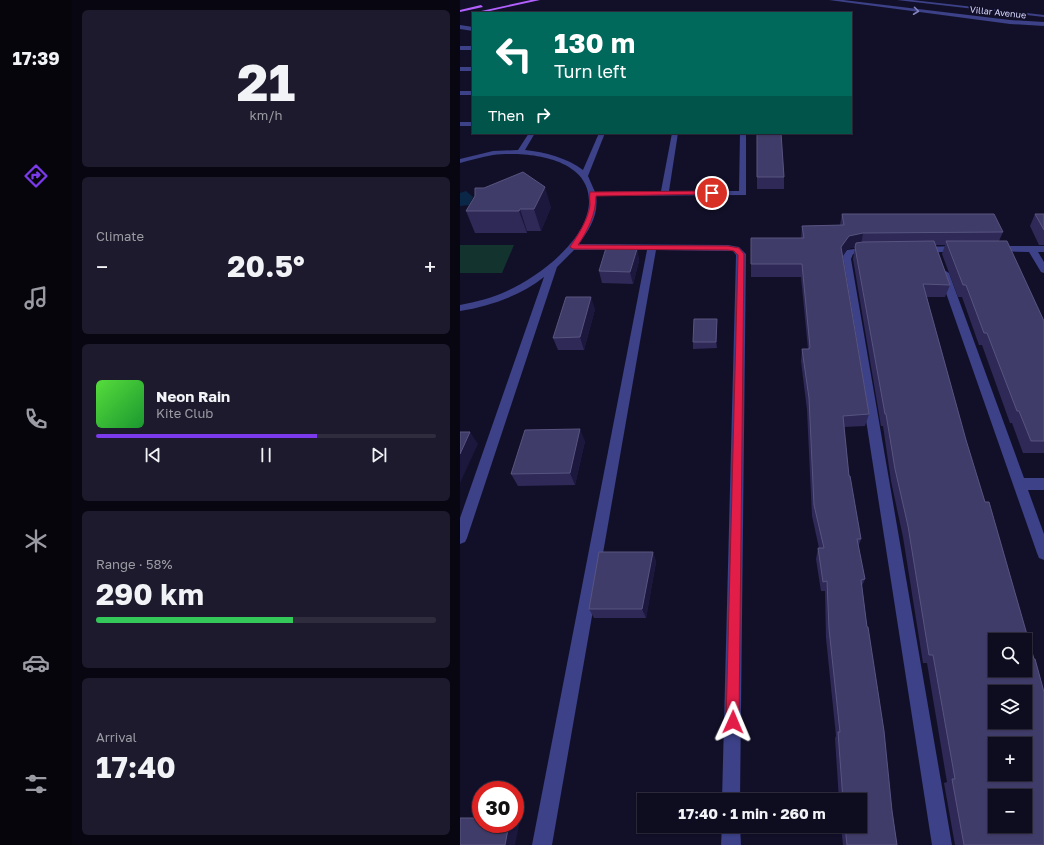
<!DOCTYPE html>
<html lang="en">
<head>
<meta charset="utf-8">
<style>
	:root { --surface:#0e0c1f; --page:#1c1a2c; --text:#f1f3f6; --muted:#9b9ba4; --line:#2e2c3d; --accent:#7c3aed }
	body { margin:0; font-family:"Golos Text",sans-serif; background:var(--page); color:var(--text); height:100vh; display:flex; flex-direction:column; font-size:15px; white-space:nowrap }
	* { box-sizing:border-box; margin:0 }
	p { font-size:13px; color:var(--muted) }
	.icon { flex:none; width:22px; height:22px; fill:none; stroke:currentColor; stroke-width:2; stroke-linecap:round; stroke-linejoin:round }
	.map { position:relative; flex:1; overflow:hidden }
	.sheet { display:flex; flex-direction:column; gap:10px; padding:10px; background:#080711; width:388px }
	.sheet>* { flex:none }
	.top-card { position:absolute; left:12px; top:12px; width:380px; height:122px; border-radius:0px; box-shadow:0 1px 3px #0004,0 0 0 1px var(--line); background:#00695c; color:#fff; overflow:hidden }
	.fabs { position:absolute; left:528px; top:633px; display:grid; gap:8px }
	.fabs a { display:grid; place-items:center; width:44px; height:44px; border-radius:0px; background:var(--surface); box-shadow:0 1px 3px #0004,0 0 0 1px var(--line); font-size:20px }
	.speed { position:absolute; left:12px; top:781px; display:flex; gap:8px; font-size:20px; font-weight:700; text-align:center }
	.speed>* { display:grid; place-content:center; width:52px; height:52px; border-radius:50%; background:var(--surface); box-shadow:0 1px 3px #0004,0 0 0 1px var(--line); line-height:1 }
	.speed .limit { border:6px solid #d22; background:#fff; color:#111 }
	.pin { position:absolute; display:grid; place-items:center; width:34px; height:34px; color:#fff; margin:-17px; border:2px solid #fff; border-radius:50%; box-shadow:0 1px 4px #0007 }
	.me { position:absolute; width:44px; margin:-22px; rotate:1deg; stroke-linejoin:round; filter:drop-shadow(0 0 3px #0008) }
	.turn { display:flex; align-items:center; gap:14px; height:84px; padding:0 16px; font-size:18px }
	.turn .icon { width:52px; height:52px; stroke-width:2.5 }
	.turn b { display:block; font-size:28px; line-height:34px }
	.then { display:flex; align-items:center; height:38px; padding:0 16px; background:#0003; gap:8px; font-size:15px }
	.big { font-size:30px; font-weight:700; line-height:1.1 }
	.sheet .card { flex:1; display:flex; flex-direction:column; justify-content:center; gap:6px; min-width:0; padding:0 14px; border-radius:6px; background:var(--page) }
	.sheet .dial { align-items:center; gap:0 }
	.dial b { font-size:52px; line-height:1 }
	.song { display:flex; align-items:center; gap:12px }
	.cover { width:48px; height:48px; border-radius:6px; background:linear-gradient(135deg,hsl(110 70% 55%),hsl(130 70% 35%)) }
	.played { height:4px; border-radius:2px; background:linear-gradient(90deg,var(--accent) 65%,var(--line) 65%) }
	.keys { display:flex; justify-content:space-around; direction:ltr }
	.heat { display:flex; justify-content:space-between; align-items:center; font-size:22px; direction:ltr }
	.charge { height:6px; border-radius:3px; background:linear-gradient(90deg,#34c759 58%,var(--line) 0) }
	.trip { position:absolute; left:177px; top:793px; width:230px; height:40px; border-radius:0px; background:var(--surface); box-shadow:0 1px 3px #0004,0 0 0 1px var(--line); font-weight:700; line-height:40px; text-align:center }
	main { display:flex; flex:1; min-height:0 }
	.tabs { display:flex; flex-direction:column; width:72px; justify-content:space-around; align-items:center; background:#06050c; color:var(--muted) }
	.tabs .icon { width:28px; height:28px }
	.tabs .selected { color:var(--accent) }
	.tabs b { font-size:18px; color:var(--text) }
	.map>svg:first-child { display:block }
	.green { fill:#13332e }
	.water { fill:#0b2747 }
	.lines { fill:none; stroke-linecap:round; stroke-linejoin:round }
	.minor { fill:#3c4188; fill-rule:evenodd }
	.major { fill:#b260fe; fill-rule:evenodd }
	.wall { fill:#2e2957 }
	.shaded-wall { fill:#1b173d }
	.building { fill:#403c69; stroke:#585480; fill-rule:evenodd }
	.oneway { stroke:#8285be }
	.route { fill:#e11d48; stroke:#92132f }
	.labels { text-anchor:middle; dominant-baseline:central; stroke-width:4; stroke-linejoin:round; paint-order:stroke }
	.far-street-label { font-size:9px; fill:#d8d8ff; stroke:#121029 }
</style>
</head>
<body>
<main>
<nav class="tabs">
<b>17:39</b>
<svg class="icon selected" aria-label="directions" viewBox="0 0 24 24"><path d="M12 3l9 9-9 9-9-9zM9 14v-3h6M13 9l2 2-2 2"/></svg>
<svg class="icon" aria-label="music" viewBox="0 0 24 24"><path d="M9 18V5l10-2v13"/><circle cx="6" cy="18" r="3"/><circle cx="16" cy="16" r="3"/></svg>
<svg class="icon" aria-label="phone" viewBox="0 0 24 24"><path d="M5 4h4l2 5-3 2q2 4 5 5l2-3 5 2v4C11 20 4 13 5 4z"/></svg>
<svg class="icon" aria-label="climate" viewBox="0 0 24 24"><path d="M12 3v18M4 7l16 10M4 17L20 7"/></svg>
<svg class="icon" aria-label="car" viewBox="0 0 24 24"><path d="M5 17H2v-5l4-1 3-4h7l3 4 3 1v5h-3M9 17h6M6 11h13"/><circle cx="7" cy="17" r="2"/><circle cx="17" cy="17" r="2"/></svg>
<svg class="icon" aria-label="filters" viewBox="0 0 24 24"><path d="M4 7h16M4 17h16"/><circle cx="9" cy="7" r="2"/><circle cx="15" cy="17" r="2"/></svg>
</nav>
<section class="sheet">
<div class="card dial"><b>21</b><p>km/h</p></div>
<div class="card"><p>Climate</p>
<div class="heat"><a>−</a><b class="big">20.5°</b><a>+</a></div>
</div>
<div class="card">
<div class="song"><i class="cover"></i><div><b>Neon Rain</b><p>Kite Club</p></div></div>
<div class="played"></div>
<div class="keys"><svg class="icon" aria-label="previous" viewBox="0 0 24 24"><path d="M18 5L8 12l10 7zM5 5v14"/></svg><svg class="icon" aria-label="pause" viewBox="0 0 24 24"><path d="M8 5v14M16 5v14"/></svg><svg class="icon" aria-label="next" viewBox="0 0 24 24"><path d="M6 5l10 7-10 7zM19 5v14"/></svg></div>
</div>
<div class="card"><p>Range · 58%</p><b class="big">290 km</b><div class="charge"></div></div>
<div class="card"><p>Arrival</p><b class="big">17:40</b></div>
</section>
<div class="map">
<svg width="584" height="845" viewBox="0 0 584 845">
	<rect width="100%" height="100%" fill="#121029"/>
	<!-- green -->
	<polygon class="green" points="0,245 54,245 42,273 0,273"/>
	<!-- water -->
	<polygon class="water" points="6,191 13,197 9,205 0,206 0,193"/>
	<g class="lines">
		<!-- minor -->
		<g class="minor">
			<polygon points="369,0 383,0 550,20 584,22 584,26 550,24"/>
			<polygon points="437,0 452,0 584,15 584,17"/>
			<polygon points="0,25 13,27 13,31 0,29"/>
			<rect x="0" y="46" width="13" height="4"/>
			<rect x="0" y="67" width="13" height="4"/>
			<rect x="0" y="91" width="13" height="4"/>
			<rect x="0" y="122" width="13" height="4"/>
			<path d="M69 133H75L65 150C85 152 107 158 123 170L139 133H145L128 176 135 192 201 191 212 133H218L209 191H279L280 133H286V195L136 196C139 215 129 230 119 244L268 245 279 247 286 254 280 800H262L276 255 273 251H268L196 250 92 845H72L187 250H114L97 267 7 538 5 542 0 544V518L84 277C60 296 30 306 0 311V305C16 302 32 298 47 291 78 277 127 241 129 203 131 157 66 151 33 155 21 157 11 160 0 163V159L33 151 58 150Z"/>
			<polygon points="499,246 502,247 503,249 502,251 461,253 456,250 461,247"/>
			<polygon points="535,246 584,246 584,252 578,252 584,262 584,273 581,272 569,252 532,251 531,249"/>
			<polygon points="409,247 414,250 412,252 393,254 391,259 492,845 472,845 381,259 387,250"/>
			<polygon points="484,270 489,273 564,478 584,478 584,490 568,490 584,534 584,560 579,558 577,553 479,273"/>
			<polygon points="262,826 280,826 281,845 261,845"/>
		</g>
		<!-- major -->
		<g class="major">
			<polygon points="71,0 80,0 21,13 13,13 13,14 12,13"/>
			<polygon points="21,5 23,7 0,12 0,10"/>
		</g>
	</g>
	<!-- wall -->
	<g class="wall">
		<polygon points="297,133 324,177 324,189 297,189"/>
		<polygon points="91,207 81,231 67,231 67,233 15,233 6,211"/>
		<polygon points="382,214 543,232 539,241 584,321 584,453 563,453 552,423 550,423 522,345 519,345 502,297 498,297 482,254 485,245 475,245 490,285 485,297 467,297 584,845 495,845 484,783 487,782 467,663 463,663 443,537 431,481 423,426 421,426 393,259 395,247 387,249 383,255 409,414 405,426 384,427 389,476 401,539 398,547 405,579 402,586 407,627 437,845 383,845 381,826 400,826 400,800 379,800 375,738 376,736 366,638 365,591 361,591 356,559 358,548 359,548 352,516 347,410 341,361 342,349 348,349 341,277 291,277 291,238 341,238 342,226 380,225"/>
		<polygon points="575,214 584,214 584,245 579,245 570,226"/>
		<polygon points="177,249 179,261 173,284 142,283 139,271"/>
		<polygon points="135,309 124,350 98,350 93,338"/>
		<polygon points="257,319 257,348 233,349 233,342"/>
		<polygon points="125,441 115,485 58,486 51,474"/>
		<polygon points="193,552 196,562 186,618 134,618 129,609"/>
	</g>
	<!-- shaded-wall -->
	<g class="shaded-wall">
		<polygon points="85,187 91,207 81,231 74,209"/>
		<polygon points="60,209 67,231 67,233 59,211"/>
		<polygon points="403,233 401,246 387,249 380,259 381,247 389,236"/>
		<polygon points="177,249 179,261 173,284 170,272"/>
		<polygon points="131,297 135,309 124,350 120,337"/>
		<polygon points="257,319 257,348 256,342"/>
		<polygon points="120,429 125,441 115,485 110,473"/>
		<polygon points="10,432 18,444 0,483 0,454"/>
		<polygon points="193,552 196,562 186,618 182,609"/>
		<polygon points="55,820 60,821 55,845 45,845 49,824 55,824"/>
	</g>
	<!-- building -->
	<g class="building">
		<polygon points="297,133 321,133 324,177 297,177"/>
		<polygon points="63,172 85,187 74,209 60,209 59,211 6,211 15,196 15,188 24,188"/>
		<polygon points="382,214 534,214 543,232 403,233 389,236 381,247 409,414 383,416 389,476 390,476 401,539 397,539 405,579 401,580 407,627 408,627 424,731 432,811 437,845 387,845 385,826 400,826 400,800 383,800 378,732 380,732 369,629 367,581 363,582 358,548 364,548 354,505 349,398 342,349 349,349 350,347 342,264 291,264 291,238 344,238 342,226 384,225"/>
		<polygon points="575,214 584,214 584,230"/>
		<path d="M474 241 490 285 463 284 506 440 525 502H529L574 659H575L584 692V845H504L492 779H495L473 655H469L448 526 435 469 426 414H425L395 247 396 243 403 242ZM535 640H565V670H535ZM535 692H565V722H535ZM535 744H565V774H535ZM535 796H565V826H535Z"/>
		<polygon points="486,241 547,241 584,321 584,441 571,441 559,411 557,411 527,333 524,333 506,285 503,285"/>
		<polygon points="146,248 177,249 170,272 139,271"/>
		<polygon points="106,297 131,297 120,337 93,338"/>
		<polygon points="234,319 257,319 256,342 233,342"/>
		<polygon points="120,429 110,473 51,474 65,430"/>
		<polygon points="0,432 10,432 0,454"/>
		<polygon points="139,552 193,552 182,609 129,609"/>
		<polygon points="0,818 21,818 21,824 49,824 45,845 0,845"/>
	</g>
	<!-- one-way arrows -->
	<defs><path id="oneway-chevron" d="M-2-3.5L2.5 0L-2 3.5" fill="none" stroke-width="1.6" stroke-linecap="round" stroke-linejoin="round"/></defs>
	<use class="oneway" href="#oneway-chevron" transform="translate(456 11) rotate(7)"/>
	<!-- route -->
	<path class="route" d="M252 191 255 193 254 194 136 196C136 214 128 230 118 245L268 246 279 248 284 254 279 722 277 727 273 729 268 727 266 722 278 255 274 251 268 250 113 249 110 247C118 235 128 220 130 205 130 201 129 197 130 192Z"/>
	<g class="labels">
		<!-- far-street labels -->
		<g class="far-street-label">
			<text transform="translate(538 12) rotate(6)">Villar Avenue</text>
		</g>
	</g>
</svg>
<div class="fabs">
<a><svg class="icon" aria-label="search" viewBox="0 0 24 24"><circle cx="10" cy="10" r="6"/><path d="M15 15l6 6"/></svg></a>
<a><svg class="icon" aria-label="layers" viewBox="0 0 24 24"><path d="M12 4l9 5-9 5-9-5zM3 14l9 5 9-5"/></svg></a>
<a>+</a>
<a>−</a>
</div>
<div class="speed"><div class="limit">30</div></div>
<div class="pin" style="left:252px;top:193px;background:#d93025"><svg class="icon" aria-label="arrive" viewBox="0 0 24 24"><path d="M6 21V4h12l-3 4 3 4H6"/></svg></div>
<svg class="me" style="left:273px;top:722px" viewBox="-20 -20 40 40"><path d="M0-17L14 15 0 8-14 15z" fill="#e11d48" stroke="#fff" stroke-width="4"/></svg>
<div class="trip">17:40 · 1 min · 260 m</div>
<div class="top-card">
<div class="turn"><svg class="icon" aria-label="left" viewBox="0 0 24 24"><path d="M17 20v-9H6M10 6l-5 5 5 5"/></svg><div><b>130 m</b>Turn left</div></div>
<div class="then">Then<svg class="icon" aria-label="right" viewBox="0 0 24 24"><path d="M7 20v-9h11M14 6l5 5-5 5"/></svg></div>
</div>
</div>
</main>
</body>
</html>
